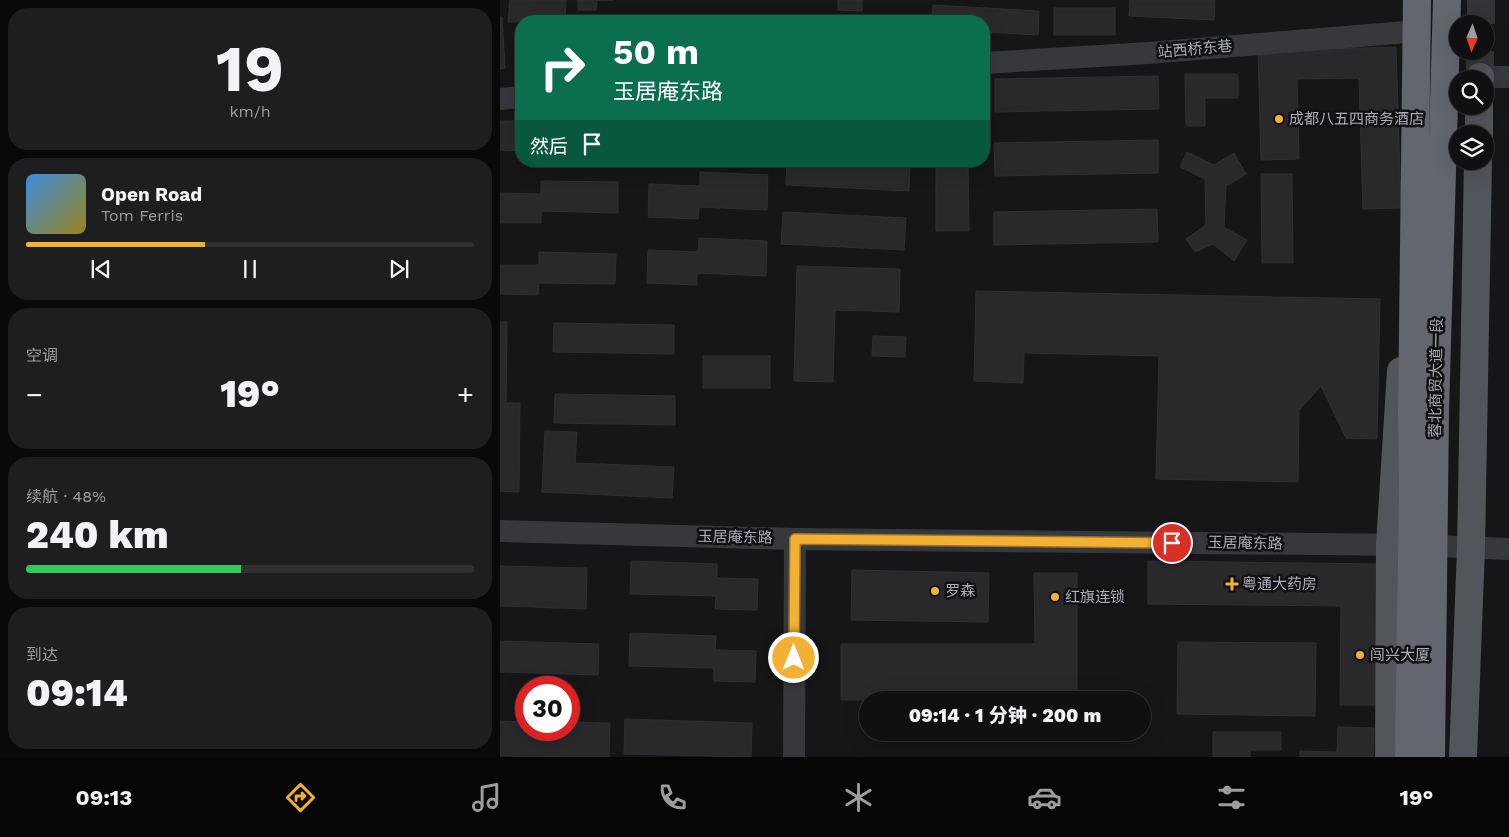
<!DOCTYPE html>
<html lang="zh">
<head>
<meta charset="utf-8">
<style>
	:root { --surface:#101012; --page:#1e1e20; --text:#f1f3f6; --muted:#9c9d9f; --line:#303032; --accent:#f2b134 }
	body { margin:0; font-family:"Work Sans","Noto Sans SC",sans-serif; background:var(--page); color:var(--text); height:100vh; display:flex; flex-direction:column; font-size:19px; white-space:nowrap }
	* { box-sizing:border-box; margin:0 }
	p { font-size:16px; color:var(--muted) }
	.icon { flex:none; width:28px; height:28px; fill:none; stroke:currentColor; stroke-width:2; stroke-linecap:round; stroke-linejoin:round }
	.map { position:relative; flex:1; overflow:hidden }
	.side { display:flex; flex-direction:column; gap:8px; padding:8px; background:#09090a; width:500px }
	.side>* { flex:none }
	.guide { position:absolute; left:15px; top:15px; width:475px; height:152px; border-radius:20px; box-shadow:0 5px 20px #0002,0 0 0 1px var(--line); background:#0b6e4f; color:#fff; overflow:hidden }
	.needle { width:32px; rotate:182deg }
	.buttons { position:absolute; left:949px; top:15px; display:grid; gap:10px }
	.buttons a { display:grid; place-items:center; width:45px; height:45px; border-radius:50%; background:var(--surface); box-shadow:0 5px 20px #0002,0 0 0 1px var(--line); font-size:25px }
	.speed { position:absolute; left:15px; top:676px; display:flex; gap:10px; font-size:25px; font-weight:700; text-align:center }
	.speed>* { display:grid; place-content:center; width:65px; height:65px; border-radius:50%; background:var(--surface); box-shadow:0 5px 20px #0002,0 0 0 1px var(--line); line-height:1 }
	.speed .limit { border:8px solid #d22; background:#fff; color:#111 }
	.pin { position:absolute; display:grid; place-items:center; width:42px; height:42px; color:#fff; margin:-21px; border:2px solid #fff; border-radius:50%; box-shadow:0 1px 5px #0007 }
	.me { position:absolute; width:55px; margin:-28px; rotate:0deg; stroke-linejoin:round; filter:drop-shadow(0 0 4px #0008) }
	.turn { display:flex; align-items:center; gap:18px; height:105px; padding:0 15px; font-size:22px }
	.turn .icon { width:65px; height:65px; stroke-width:2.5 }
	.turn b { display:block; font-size:35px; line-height:42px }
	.then { display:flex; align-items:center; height:48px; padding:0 15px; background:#0003; gap:10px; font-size:19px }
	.big { font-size:38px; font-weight:800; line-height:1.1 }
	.side .card { flex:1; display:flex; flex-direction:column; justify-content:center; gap:8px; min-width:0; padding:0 18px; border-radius:20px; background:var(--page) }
	.side .dial { align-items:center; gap:0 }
	.dial b { font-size:65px; line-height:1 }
	.song { display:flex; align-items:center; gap:15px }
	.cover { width:60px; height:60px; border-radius:8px; background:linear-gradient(135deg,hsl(210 70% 55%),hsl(50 70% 35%)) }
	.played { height:5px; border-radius:2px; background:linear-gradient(90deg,var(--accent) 40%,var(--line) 40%) }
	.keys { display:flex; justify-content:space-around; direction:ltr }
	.heat { display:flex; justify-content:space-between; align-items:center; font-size:28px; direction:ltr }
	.charge { height:8px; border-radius:4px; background:linear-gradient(90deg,#34c759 48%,var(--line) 0) }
	.trip { position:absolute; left:359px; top:691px; width:292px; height:50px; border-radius:25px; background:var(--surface); box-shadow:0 5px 20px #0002,0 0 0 1px var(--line); font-weight:800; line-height:50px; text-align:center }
	.menu { display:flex; height:80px; justify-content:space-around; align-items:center; background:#060607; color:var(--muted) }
	.menu .icon { width:35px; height:35px }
	.menu .active { color:var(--accent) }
	.menu b { font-size:22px; color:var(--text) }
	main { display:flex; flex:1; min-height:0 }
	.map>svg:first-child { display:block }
	.building { fill:#29292c; stroke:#303034 }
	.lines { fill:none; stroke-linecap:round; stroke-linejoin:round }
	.major-tunnel { stroke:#333438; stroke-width:28; stroke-dasharray:28 14; stroke-linecap:butt }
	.minor { stroke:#37383d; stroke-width:22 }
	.major { stroke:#53555c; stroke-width:28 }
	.highway { stroke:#63666e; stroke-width:28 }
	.highway-bridge { stroke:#63666e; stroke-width:28 }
	.route-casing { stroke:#9d7322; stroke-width:12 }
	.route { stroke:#f2b134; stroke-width:9 }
	.poi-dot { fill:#f2b134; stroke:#111113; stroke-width:2 }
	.labels { text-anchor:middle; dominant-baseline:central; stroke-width:5; stroke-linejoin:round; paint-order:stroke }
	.street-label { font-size:15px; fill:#a8adb8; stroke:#111113 }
	.poi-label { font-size:15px; fill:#a8adb8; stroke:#111113; text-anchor:start }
</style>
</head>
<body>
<main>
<section class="side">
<div class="card dial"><b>19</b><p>km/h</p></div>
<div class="card">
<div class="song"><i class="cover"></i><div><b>Open Road</b><p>Tom Ferris</p></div></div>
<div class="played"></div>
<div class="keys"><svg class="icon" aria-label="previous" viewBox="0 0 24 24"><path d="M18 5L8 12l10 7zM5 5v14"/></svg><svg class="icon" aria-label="pause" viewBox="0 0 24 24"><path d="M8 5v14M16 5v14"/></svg><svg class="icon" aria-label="next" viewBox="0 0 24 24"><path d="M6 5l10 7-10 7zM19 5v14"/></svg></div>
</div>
<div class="card"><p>空调</p>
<div class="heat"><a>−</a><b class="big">19°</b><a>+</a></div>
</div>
<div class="card"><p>续航 · 48%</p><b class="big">240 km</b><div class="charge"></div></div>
<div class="card"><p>到达</p><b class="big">09:14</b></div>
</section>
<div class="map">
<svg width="1009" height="757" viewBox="0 0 1009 757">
	<rect width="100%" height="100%" fill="#161618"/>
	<!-- building -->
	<g class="building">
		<polygon points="10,0 66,0 65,21 8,22"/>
		<polygon points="78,0 113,0 97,0 96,10 78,10"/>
		<polygon points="338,0 362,0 362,11 338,10"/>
		<polygon points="630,0 715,0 714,20 629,16"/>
		<polygon points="433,5 539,11 538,35 484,32 484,21 432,21"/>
		<rect x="554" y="8" width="61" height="27"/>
		<polygon points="0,17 2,17 5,68 0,69"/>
		<polygon points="896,47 901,208 863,209 859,78 797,79 799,159 761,160 758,51"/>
		<polygon points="685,74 738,74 738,98 705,98 705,126 686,126"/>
		<polygon points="658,76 659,109 495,112 495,79"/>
		<polygon points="0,121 21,121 21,151 0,150"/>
		<polygon points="658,140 658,173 495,176 494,143"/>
		<polygon points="687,152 714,165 734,153 746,174 726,186 724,227 747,240 734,261 713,244 695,252 686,239 706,225 705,179 680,167"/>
		<polygon points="287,161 410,161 409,191 286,185"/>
		<polygon points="436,161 468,161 469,231 436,231"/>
		<polygon points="200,172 268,175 267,210 199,207 198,219 148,217 149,184 200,186"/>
		<polygon points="761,174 792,174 793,263 762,263"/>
		<polygon points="41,181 118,182 118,213 41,211 41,223 0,223 0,193 41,194"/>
		<polygon points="657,209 658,242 494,245 494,212"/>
		<polygon points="283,212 406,218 404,250 281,244"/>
		<polygon points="199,238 267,241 266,276 197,273 197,285 147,283 148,250 198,252"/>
		<polygon points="39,252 116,254 115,284 39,283 38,295 0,294 0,265 39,265"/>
		<polygon points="297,266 400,269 399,312 335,310 333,382 294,381"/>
		<polygon points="476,291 880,299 877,439 846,438 821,386 799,410 798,482 656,479 659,356 524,353 523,383 474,381"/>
		<polygon points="0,322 7,322 6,403 20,403 19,492 0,491"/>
		<polygon points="54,323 174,325 174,354 53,352"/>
		<polygon points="373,336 406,337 405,357 372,356"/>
		<rect x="203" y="356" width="67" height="32"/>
		<polygon points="55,394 175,396 175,425 54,423"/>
		<polygon points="45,431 77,432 75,463 174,467 172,498 42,492"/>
		<polygon points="131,561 217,564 217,578 258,579 257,610 215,609 216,596 130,594"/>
		<polygon points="648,561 879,564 878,705 840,705 841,606 648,604"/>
		<polygon points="0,566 87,568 86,609 0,606"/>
		<polygon points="352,570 489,573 488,622 351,620"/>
		<polygon points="534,573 577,573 577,700 341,700 341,644 535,644"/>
		<polygon points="130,633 216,636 215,650 256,651 255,682 214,681 214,668 129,666"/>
		<polygon points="0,641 99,644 98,675 0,672"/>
		<polygon points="678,642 816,643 815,716 677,714"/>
		<polygon points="125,719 252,723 251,757 124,754"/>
		<polygon points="0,721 26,722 26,730 69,730 69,722 110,723 109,757 0,756"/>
		<polygon points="838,727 874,728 873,757 800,757 800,751 837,752"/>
		<polygon points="713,732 781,732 781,750 750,750 750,757 713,757"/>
	</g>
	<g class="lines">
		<!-- major-tunnel -->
		<g class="major-tunnel">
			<polyline points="981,24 981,0"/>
			<polyline points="980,77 980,51"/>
		</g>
		<!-- minor -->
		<g class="minor">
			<polyline points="484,63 648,53 907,32"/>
			<polyline points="980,77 1009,77"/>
			<polyline points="0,99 21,97"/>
			<polyline points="0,531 295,539 912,545 1009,549"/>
			<polyline points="294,757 295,539"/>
		</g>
		<!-- major -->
		<g class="major">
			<polyline points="980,79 980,77"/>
			<polyline points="979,134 979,106"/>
			<polyline points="889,757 890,545 901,371"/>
			<polyline points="963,757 971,548 978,161"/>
		</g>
		<!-- highway -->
		<g class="highway">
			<polyline points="912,412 917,0"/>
			<polyline points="935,412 947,0"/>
		</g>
		<!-- highway-bridge -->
		<g class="highway-bridge">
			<polyline points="909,757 913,492 912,412"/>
			<polyline points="931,757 935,412"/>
		</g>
	</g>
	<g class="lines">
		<!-- route casing -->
		<g class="route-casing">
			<polyline id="route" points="294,658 295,539 672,543"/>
		</g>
		<!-- route -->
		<use href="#route" class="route"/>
	</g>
	<!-- markers -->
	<g class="poi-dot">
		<circle cx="779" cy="119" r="5"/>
		<path d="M729.5 576.5h5v5h5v5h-5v5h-5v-5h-5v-5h5z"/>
		<circle cx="435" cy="591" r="5"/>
		<circle cx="555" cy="597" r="5"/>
		<circle cx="860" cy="655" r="5"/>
	</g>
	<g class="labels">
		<!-- street labels -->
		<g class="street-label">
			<text transform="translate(695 49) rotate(-5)">站西桥东巷</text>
			<text transform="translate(936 378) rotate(-89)">蓉北商贸大道一段</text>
			<text transform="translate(235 537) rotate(1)">玉居庵东路</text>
			<text transform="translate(745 543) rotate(1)">玉居庵东路</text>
		</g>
		<!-- poi labels -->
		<g class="poi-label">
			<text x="789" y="119">成都八五四商务酒店</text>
			<text x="742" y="584">粤通大药房</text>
			<text x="445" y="591">罗森</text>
			<text x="565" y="597">红旗连锁</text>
			<text x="870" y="655">闯兴大厦</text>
		</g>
	</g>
</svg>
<div class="buttons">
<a><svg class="needle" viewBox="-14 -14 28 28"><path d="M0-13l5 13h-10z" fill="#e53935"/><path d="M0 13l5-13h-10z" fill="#9c9d9f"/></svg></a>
<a><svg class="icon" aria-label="search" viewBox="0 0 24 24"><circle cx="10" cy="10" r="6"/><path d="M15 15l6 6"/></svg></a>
<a><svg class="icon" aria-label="layers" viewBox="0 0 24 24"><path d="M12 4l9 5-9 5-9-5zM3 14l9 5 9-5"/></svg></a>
</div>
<div class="speed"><div class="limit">30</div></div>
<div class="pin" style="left:672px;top:543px;background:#d93025"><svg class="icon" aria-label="arrive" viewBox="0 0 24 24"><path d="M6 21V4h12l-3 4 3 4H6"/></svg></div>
<svg class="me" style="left:294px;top:658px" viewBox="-20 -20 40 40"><circle r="17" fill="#f2b134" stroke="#fff" stroke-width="3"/><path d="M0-11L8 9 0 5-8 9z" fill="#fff"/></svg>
<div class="trip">09:14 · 1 分钟 · 200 m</div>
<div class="guide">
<div class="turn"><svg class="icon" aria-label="right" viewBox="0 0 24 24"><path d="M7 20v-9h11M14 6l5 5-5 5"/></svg><div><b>50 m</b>玉居庵东路</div></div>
<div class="then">然后<svg class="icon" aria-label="arrive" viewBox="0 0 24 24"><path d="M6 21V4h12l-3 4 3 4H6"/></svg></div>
</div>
</div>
</main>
<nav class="menu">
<b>09:13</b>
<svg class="icon active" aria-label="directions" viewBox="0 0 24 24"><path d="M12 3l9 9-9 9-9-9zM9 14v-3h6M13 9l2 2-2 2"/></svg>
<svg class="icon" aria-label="music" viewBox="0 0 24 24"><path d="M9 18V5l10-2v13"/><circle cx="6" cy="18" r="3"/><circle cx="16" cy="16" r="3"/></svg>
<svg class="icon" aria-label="phone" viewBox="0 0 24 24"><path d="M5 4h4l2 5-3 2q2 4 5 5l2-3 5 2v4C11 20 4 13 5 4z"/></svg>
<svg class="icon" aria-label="climate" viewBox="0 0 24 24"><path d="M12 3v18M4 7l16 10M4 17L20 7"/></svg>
<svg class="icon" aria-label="car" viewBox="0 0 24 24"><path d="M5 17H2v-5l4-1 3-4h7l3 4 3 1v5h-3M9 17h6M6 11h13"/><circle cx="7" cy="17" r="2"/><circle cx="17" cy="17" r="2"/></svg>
<svg class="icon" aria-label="filters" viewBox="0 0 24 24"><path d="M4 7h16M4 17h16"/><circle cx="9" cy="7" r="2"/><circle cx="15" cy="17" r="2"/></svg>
<b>19°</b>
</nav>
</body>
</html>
